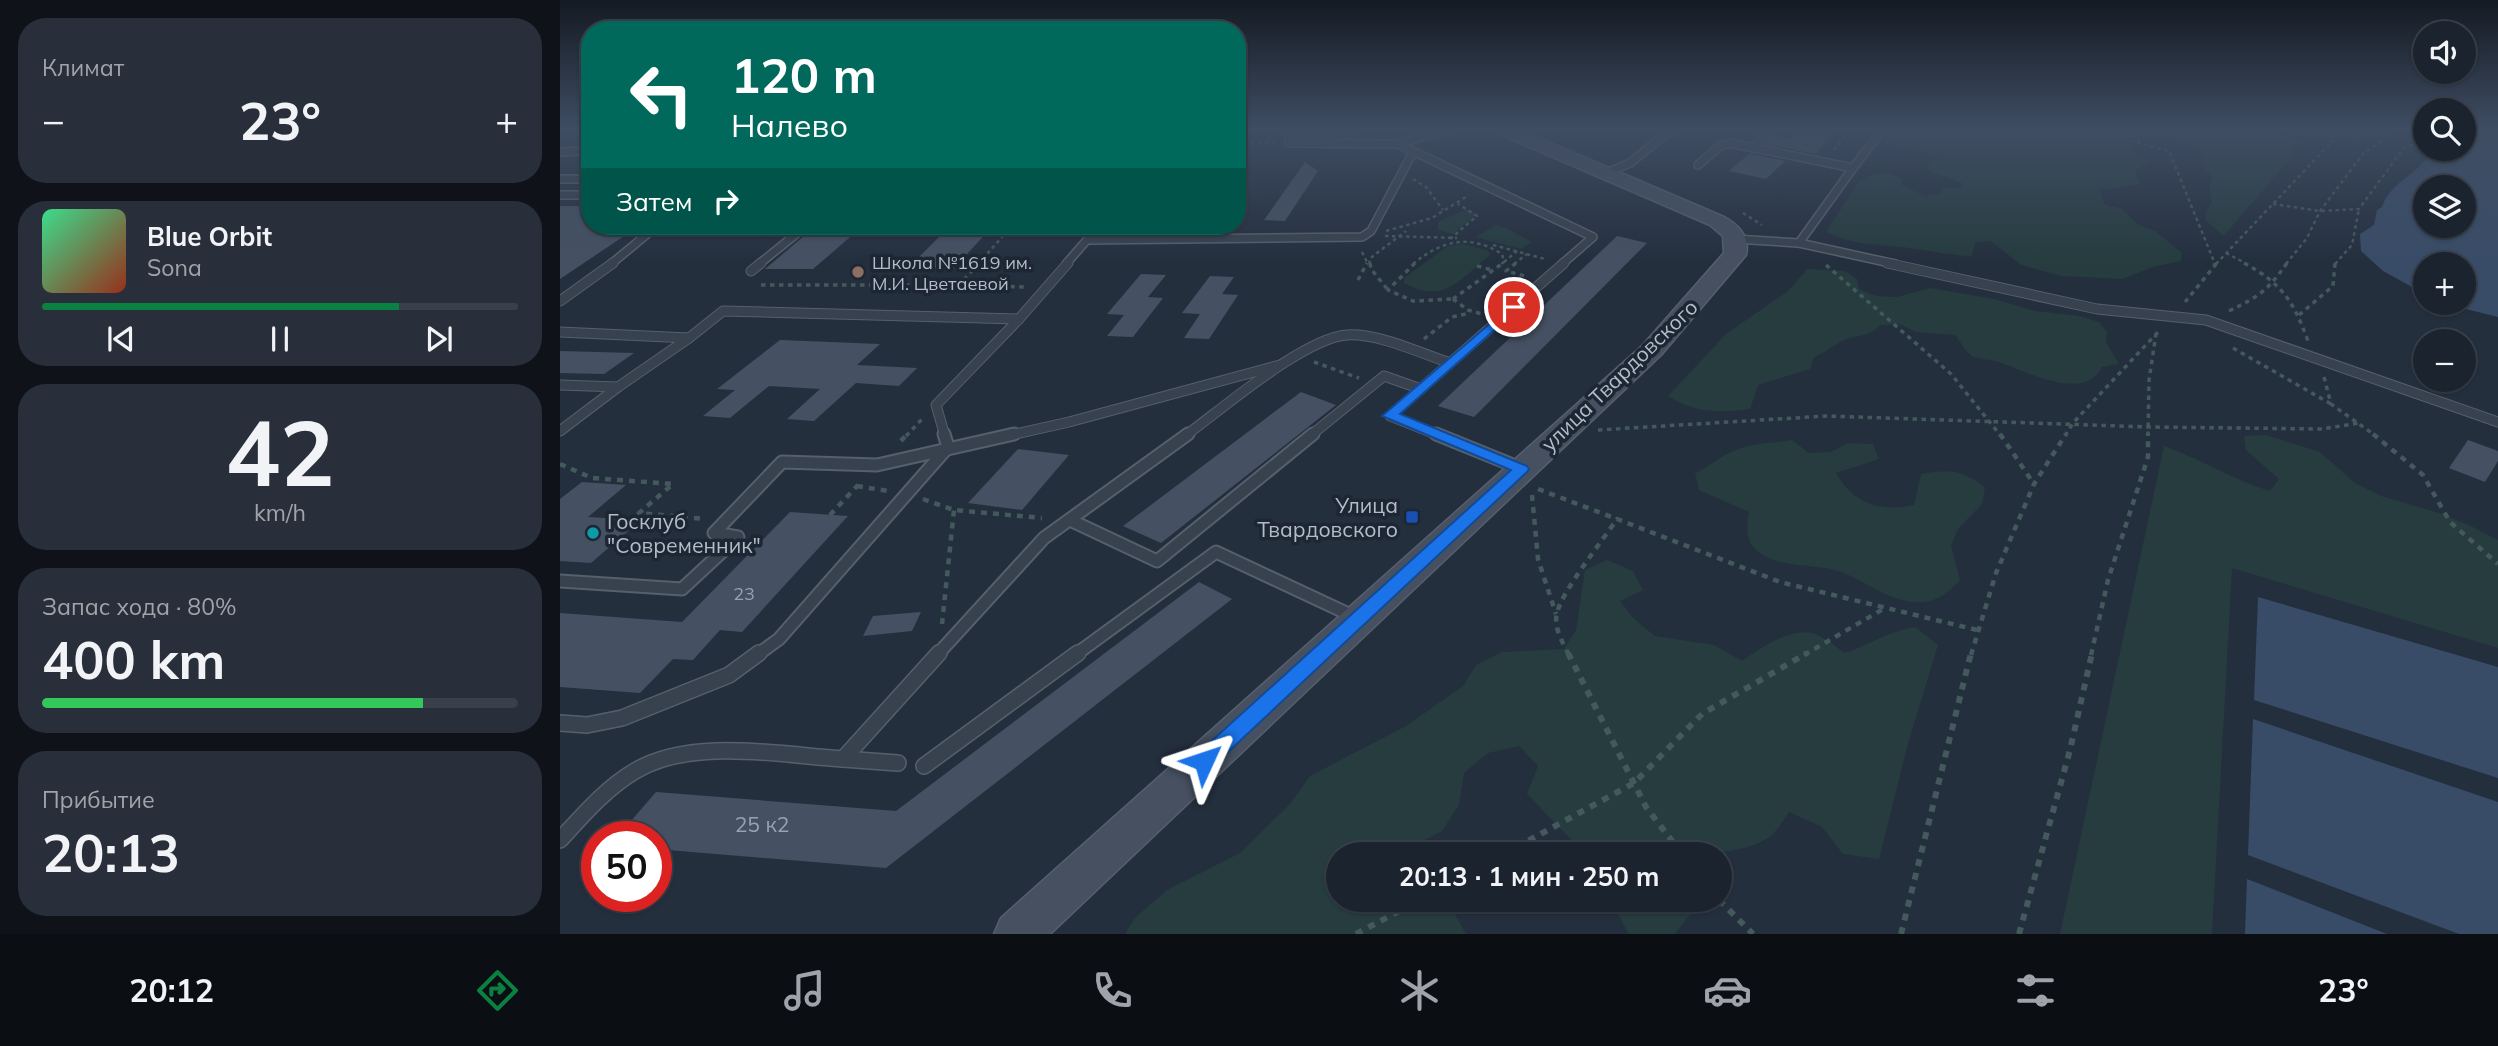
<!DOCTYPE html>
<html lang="ru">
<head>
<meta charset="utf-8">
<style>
	:root { --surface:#1b232e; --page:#282f3a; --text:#f1f3f6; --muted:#a0a4aa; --line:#39404a; --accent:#0b8043 }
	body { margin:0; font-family:Mulish,sans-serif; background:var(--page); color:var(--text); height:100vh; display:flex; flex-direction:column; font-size:26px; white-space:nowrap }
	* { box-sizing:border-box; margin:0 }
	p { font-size:23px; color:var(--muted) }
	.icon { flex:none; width:38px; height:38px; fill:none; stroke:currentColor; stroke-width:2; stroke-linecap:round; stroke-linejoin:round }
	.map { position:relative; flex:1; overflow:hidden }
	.side { display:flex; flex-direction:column; gap:18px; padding:18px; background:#0f1319; width:560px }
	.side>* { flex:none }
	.top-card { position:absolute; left:21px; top:21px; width:665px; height:214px; border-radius:28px; box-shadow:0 2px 5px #0004,0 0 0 2px var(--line); background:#00695c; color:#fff; overflow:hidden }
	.tools { position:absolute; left:1853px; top:21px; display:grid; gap:14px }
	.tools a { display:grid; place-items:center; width:63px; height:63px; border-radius:50%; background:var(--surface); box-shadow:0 2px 5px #0004,0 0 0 2px var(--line); font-size:35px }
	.speed { position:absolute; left:21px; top:821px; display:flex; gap:14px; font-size:35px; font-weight:700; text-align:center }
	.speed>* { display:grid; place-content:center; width:91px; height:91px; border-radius:50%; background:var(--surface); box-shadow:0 2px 5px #0004,0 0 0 2px var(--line); line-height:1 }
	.speed .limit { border:10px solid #d22; background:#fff; color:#111 }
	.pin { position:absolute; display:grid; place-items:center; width:60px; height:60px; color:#fff; margin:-30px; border:4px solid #fff; border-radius:50%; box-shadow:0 2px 7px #0007 }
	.me { position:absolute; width:77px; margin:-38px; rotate:48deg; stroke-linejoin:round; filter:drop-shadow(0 0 5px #0008) }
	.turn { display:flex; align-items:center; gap:24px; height:147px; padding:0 35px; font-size:32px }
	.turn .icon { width:91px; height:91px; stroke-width:2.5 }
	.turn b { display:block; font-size:49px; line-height:60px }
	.then { display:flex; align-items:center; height:66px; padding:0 35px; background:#0003; gap:14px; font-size:26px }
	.big { font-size:52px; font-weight:700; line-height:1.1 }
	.side .tile { flex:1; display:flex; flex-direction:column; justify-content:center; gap:10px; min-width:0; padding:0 24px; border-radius:28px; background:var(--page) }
	.side .dial { align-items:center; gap:0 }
	.dial b { font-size:91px; line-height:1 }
	.song { display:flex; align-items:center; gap:21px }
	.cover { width:84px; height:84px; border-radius:10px; background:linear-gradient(135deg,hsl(150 70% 55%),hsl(10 70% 35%)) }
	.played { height:7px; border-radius:4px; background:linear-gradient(90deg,var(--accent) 75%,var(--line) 75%) }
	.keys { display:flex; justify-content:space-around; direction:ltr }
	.heat { display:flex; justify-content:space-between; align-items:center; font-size:38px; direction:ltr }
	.charge { height:10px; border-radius:5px; background:linear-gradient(90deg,#34c759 80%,var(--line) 0) }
	.trip { position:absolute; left:766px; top:842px; width:406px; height:70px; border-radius:35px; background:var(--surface); box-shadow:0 2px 5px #0004,0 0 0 2px var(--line); font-weight:700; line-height:70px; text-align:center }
	.tab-bar { display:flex; height:112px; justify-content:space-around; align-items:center; background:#0b0e12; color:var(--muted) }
	.tab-bar .icon { width:49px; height:49px }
	.tab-bar .current { color:var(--accent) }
	.tab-bar b { font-size:32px; color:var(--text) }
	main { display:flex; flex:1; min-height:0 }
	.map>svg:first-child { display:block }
	.green { fill:#263c3f }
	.water { fill:#394c67; fill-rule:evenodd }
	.building { fill:#455162 }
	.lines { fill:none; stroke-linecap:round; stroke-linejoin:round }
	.lane-far3-casing { stroke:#565f6c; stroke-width:10 }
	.lane-far2-casing { stroke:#565f6c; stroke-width:11 }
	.lane-far1-casing { stroke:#565f6c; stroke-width:15 }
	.lane-casing { stroke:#565f6c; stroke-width:18 }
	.secondary-casing { stroke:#565f6c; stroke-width:3 }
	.path-far3 { stroke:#44595c; stroke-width:2.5; stroke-dasharray:3.5 3.5; stroke-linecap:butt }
	.path-far2 { stroke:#44595c; stroke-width:3.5; stroke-dasharray:4.5 4.5; stroke-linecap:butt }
	.path-far1 { stroke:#44595c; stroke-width:4.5; stroke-dasharray:6 6; stroke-linecap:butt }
	.path { stroke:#44595c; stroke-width:6; stroke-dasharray:7 7; stroke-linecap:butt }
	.lane-far3 { stroke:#38414e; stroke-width:7 }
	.lane-far2 { stroke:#38414e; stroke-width:9 }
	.lane-far1 { stroke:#38414e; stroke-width:11 }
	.lane { stroke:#38414e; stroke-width:15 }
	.secondary { fill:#465061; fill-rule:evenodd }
	.route { fill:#1a73e8; stroke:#114b97; stroke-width:2 }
	.education-dot { fill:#8d6e63; stroke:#1d2633; stroke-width:2.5 }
	.transit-dot { fill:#1a4fb4; stroke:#1d2633; stroke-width:2.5 }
	.culture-dot { fill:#0f9aa8; stroke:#1d2633; stroke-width:2.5 }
	.labels { text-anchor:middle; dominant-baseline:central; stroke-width:7; stroke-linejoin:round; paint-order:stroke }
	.far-poi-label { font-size:18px; fill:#b4bcc9; stroke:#1d2633; text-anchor:start }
	.number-label { font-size:18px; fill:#98a1af }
	.street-label { font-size:21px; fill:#b4bcc9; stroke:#1d2633 }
	.poi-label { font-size:21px; fill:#b4bcc9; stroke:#1d2633; text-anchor:end }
	.near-number-label { font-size:21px; fill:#98a1af }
</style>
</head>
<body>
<main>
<section class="side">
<div class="tile"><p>Климат</p>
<div class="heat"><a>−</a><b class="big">23°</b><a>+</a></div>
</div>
<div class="tile">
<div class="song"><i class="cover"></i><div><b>Blue Orbit</b><p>Sona</p></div></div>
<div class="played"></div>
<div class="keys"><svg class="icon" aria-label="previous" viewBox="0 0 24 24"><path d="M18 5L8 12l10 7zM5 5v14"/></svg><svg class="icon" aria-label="pause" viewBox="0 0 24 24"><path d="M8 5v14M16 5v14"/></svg><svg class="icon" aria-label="next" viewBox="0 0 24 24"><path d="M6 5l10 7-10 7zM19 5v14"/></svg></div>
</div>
<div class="tile dial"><b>42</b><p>km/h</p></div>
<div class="tile"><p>Запас хода · 80%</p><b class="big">400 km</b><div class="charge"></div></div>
<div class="tile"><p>Прибытие</p><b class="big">20:13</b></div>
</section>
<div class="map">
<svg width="1938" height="934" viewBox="0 0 1938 934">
	<rect width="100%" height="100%" fill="#242f3e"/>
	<!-- green -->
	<g class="green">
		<path d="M1334 129H1685L1732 136 1745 141 1732 148V156L1664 236 1646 221 1645 214 1652 202 1649 189 1652 178 1640 160 1642 155 1639 150 1614 140 1570 136 1572 151 1588 162 1575 171 1580 184 1541 190 1544 204 1562 209 1579 225 1595 231 1622 253 1621 261 1593 267 1562 279 1501 276 1461 265 1431 241 1415 242 1412 256C1393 256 1376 252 1357 249 1327 244 1295 247 1266 232L1299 181C1312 172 1329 170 1343 179L1342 185 1365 196 1380 194 1384 188H1400L1402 183 1373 173 1367 167 1371 161 1383 159 1325 143V138Z"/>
		<polygon points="1729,129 1815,129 1807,139 1798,142 1753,129"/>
		<polygon points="907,209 914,213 914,217 893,234 878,230 878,222"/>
		<polygon points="936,225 946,228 972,242 961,249 915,237"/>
		<path d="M903 244 926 250 930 253 929 256C899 280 884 305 844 283V278L888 246Z"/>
		<path d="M1247 269 1285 271 1297 279 1299 289 1316 296 1337 297 1370 288 1434 299 1475 311 1519 316 1539 322 1547 332 1546 342 1559 364 1542 367C1525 403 1465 371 1439 362 1431 359 1419 360 1412 356 1406 352 1400 341 1395 335L1356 332 1339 324 1320 325C1307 340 1294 333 1279 343 1270 348 1264 353 1254 357L1250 369 1198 385 1190 409C1161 413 1134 413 1108 396L1166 334 1228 291Z"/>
		<path d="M1706 435 1760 452 1795 483 1821 496 1879 513 1911 526 1938 540V648L1672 568 1652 934H1500L1604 446C1641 459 1673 480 1710 491L1719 479 1686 450 1684 436Z"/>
		<path d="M1232 440 1249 453 1271 452 1288 443 1313 444 1319 459 1276 473C1294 504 1319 512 1354 505L1361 474C1390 469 1401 470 1425 487L1422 504 1398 529 1391 546 1400 580C1387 594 1376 603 1355 602 1323 600 1301 576 1271 569 1247 564 1212 567 1194 548 1185 538 1187 524 1189 512L1139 490 1135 473C1147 468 1158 458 1169 453 1188 443 1212 443 1232 440Z"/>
		<path d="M1047 560 1073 571 1083 590 1060 601 1074 619 1095 636 1154 645 1182 661C1199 649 1229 628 1252 633 1262 635 1276 647 1285 653 1311 644 1327 632 1355 627L1378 645 1349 740 1319 859 1283 854 1262 827 1229 812C1224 819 1219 828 1213 834 1180 864 1070 854 1025 854L967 794 978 766 959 746 928 753 904 773 899 805 882 831 848 849 779 854V900H887L906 934H565L575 918 607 890 680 853 731 803 750 776 846 726 903 686 916 665 942 652 1004 649 1016 630 1025 570Z"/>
		<polygon points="1050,900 1130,900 1130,914 1115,934 1069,934"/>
	</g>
	<!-- water -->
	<g class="water">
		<path d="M1904 129H1938V317L1882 303H1904V264H1866L1865 294 1823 271 1801 251 1800 234 1814 225 1817 210 1822 207C1831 179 1863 174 1871 149H1904ZM1866 187H1904V226H1866Z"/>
		<polygon points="1698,597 1938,667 1938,778 1694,700"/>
		<polygon points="1693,719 1938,802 1938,934 1899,934 1688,855"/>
		<polygon points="1687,879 1827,934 1685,934"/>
	</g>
	<!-- building -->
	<g class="building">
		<polygon points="1241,129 1276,129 1256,154 1205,144 1213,136 1232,139"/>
		<polygon points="1190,153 1192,154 1225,161 1206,179 1169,171"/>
		<polygon points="745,162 758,171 725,221 704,220"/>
		<polygon points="0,206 30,206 30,226 79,226 0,279"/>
		<polygon points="256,226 303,226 253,269 205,269"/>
		<polygon points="390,226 433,226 394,268 348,268"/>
		<polygon points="1057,236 1087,243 914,417 878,406"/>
		<polygon points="581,274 606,275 588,297 603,298 573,337 547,336 564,315 547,314"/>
		<polygon points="650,276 674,277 662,294 678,295 649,339 624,338 640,314 622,313"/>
		<polygon points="220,340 320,344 297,365 357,368 339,386 296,383 254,421 227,419 260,389 209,386 170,418 143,416 175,390 157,389"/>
		<polygon points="0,351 74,353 44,374 0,373"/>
		<polygon points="741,392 776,405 601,543 563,526"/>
		<polygon points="1908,440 1938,451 1938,461 1925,482 1889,468"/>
		<polygon points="458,449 509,455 462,510 408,503"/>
		<polygon points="22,482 66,485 28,517 81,520 31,563 0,561 0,499"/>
		<polygon points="230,512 288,516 182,632 160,630 133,660 113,659 80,693 0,687 0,613 122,622"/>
		<polygon points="639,582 672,599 326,868 96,849 96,836 58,836 96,792 336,811"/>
		<polygon points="361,612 352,631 303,636 313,616"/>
	</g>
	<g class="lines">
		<!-- lane-far3 casing -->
		<g class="lane-far3-casing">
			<g id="lane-far3">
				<polyline points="733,129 729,137 790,135 791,129"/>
				<polyline points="888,129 838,144 1033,237 1002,264"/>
				<polyline points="729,137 729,143 838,144"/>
				<polyline points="1193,148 1211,129"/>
				<polyline points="0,152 24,151 30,148"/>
				<polyline points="1138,165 1160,146 1170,143 1293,168 1239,243"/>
				<polyline points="1293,168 1323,129"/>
				<polyline points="1046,173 1070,163 1112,129"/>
				<polyline points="0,179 30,179"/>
				<polyline points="0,195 30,195"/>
				<polyline points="1175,239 1239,243 1335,264"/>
				<polyline points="528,240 802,237 811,231 853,152"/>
				<polyline points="51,264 97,226"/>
				<polyline points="199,264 246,226"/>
				<polyline points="506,264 539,226"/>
			</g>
		</g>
		<!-- lane-far2 casing -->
		<g class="lane-far2-casing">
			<g id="lane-far2">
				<polyline points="1327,263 1537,309 1646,320 1938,422"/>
				<polyline points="191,271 201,263"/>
				<polyline points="0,301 53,263"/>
				<polyline points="0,332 129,338 58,387 0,385"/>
				<polyline points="129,338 163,311 459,319"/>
				<polyline points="0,431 58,387"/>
				<polyline points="385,436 376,405 459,319 508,263"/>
				<polyline points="447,436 509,422 720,365"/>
				<path d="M625 436C662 409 744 338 787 335 818 333 860 353 890 363"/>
				<polyline points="750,436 824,376 861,389"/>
				<polyline points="880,436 830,416 1004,263"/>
			</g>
		</g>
		<!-- lane-far1 casing -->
		<g class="lane-far1-casing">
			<g id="lane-far1">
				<polyline points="876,434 960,468"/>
				<polyline points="510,520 597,561 753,434"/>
				<polyline points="0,581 122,589 178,537 154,533 222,462 317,465 454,434"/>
				<polyline points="197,655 219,639 388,447 384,434"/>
				<polyline points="377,655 484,538 628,434"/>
				<polyline points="515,655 656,552 797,618"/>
			</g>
		</g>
		<!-- lane casing -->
		<g class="lane-casing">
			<g id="lane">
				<polyline points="0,723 27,725 62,718 169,675 199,653"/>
				<polyline points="283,759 338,763"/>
				<polyline points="364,766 518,653"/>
				<path d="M0 840C23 815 46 788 75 771 131 737 221 755 283 759L379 653"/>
			</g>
		</g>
		<!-- secondary casing -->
		<g class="secondary-casing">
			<path id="secondary" d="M934 129H958L1164 217C1179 225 1190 237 1186 255L1101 355 490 934H434L441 918 1083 345 1164 253 1163 236 1150 225 937 133Z"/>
		</g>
		<!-- path-far3 -->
		<g class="path-far3">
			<polyline points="1530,129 1609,151 1655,264"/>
			<polyline points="1569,129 1579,142"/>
			<polyline points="1696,129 1776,136"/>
			<polyline points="677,144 715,143"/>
			<polyline points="1274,150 1290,129"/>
			<polyline points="853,179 866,187 883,210"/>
			<polyline points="1713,204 1760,211 1799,209 1843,149 1854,144 1862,129"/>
			<polyline points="1183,213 1202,225"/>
			<polyline points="826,231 872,218 909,195"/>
			<polyline points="825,236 897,238"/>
			<polyline points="890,239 917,216 898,204"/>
			<polyline points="933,245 985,259"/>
			<polyline points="802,252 808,264"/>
			<polyline points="1666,253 1687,264"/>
			<polyline points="944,262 957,251"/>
			<polyline points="418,264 452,226"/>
			<polyline points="810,264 809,260 813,256 846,231"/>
			<path d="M853 264C881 241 909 233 942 254L944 262 941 264"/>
			<polyline points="954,264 967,254"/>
			<polyline points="1656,264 1784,129"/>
			<polyline points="1726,264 1747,238 1760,211 1803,154 1819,142 1829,129"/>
			<polyline points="1775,264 1792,245 1799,209"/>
		</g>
		<!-- path-far2 -->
		<g class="path-far2">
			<polyline points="419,263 399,285 466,287"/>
			<polyline points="810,263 811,269 828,290"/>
			<polyline points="855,263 828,290 853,301 893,299"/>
			<polyline points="956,263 946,271 965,276"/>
			<polyline points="1654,263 1655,265"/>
			<path d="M1684 263C1722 284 1733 300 1748 341"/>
			<polyline points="1266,265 1391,374 1441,436"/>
			<polyline points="917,266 932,270"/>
			<polyline points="798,280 807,263"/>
			<polyline points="201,285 399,285"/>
			<polyline points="893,299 908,310 922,314"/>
			<polyline points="893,299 943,263"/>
			<polyline points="1625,302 1657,263"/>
			<path d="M1669 311C1700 296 1708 290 1727 263"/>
			<polyline points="1739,315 1773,286 1775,263"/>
			<polyline points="864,339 892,317 910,313"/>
			<polyline points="1673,348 1771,404"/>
			<polyline points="754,362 799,378"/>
			<polyline points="1764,377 1771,404 1816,436"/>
			<polyline points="1038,430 1267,416 1589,427 1762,429 1799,423"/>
			<polyline points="346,436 364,417"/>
			<polyline points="1505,436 1513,423 1598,332"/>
			<polyline points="1588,436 1589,380 1596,334"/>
		</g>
		<!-- path-far1 -->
		<g class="path-far1">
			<polyline points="1440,434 1474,484"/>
			<polyline points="1813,434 1863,475 1890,522 1938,564"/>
			<polyline points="341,441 347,434"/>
			<polyline points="0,464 32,478 113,484 79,513 145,519"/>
			<polyline points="297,486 328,491"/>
			<polyline points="978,489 1057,519"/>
			<polyline points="972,495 978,559 996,614"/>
			<polyline points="363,499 394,510 482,518"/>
			<polyline points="270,515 298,485"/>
			<polyline points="382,624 394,510"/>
			<path d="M1009 655C1003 643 993 627 997 613 1002 591 1043 540 1057 519L1220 582 1417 630"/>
			<polyline points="1244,655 1325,608"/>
			<polyline points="1411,655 1436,573 1474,484 1506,434"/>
			<polyline points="1531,655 1548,580 1588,457 1588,434"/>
		</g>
		<!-- path -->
		<g class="path">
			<polyline points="1008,653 1086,807 1122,854"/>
			<polyline points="944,854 1074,783 1142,714 1247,653"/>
			<polyline points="1159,900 1193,934"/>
			<polyline points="796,934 860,900"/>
			<polyline points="1341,934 1411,653"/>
			<polyline points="1459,934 1510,750 1532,653"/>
		</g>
		<!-- lane-far3 -->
		<use href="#lane-far3" class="lane-far3"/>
		<!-- lane-far2 -->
		<use href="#lane-far2" class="lane-far2"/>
		<!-- lane-far1 -->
		<use href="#lane-far1" class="lane-far1"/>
		<!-- lane -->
		<use href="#lane" class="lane"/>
		<!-- secondary -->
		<use href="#secondary" class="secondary"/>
	</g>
	<!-- sky -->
	<linearGradient id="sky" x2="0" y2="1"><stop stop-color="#141a22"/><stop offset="0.5" stop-color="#3f4d63"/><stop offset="1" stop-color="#3f4d63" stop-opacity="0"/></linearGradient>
	<rect width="1938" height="260" fill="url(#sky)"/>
	<!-- route -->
	<polygon class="route" points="954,303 958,304 958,309 840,414 967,466 969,469 967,472 651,768 644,770 636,768 633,761 636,755 951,470 822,416"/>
	<!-- markers -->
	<circle class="education-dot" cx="298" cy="272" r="7"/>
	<rect class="transit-dot" x="845" y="510" width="14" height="14" rx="3.5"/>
	<circle class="culture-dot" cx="33" cy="533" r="7"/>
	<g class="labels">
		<!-- far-poi labels -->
		<g class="far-poi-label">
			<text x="312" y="262">Школа №1619 им.<tspan x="312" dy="21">М.И. Цветаевой</tspan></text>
		</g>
		<!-- number labels -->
		<g class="number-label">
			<text x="184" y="593">23</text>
		</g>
		<!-- street labels -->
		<g class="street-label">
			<text transform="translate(1059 375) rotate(-44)">улица Твардовского</text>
		</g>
		<!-- poi labels -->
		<g class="poi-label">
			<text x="838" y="505">Улица<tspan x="838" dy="24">Твардовского</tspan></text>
			<text x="47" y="521" text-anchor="start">Госклуб<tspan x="47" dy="24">"Современник"</tspan></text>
		</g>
		<!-- near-number labels -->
		<g class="near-number-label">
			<text x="202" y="824">25 к2</text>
		</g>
	</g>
</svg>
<div class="tools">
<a><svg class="icon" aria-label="sound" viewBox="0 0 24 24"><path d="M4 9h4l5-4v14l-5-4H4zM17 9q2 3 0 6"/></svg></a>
<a><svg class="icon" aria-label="search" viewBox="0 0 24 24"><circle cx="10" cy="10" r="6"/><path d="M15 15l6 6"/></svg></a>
<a><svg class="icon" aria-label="layers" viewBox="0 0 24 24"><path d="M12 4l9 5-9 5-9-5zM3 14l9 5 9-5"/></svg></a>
<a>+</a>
<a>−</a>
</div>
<div class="speed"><div class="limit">50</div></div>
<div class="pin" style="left:954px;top:307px;background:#d93025"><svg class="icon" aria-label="arrive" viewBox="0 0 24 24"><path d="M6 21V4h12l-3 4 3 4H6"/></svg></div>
<svg class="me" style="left:644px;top:761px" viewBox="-20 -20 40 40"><path d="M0-17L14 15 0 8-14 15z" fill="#1a73e8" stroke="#fff" stroke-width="4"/></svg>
<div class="trip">20:13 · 1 мин · 250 m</div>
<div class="top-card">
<div class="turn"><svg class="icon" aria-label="left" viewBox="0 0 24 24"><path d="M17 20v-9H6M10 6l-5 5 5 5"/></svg><div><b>120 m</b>Налево</div></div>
<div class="then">Затем<svg class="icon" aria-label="right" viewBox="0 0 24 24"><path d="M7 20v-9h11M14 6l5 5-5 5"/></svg></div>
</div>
</div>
</main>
<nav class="tab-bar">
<b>20:12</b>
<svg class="icon current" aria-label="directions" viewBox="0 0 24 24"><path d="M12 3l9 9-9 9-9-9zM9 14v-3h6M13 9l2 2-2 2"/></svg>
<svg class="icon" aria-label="music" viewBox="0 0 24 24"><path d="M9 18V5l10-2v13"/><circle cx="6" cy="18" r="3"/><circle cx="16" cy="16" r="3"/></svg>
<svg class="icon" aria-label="phone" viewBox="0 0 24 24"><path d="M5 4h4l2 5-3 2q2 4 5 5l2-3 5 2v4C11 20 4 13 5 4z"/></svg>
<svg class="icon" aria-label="climate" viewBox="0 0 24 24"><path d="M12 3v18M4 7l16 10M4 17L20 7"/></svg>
<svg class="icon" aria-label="car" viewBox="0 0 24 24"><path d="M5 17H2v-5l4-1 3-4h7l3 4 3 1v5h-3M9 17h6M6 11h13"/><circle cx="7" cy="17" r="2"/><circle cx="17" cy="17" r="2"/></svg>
<svg class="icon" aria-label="filters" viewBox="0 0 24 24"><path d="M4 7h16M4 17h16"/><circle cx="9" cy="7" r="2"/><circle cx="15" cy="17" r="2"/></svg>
<b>23°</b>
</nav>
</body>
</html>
